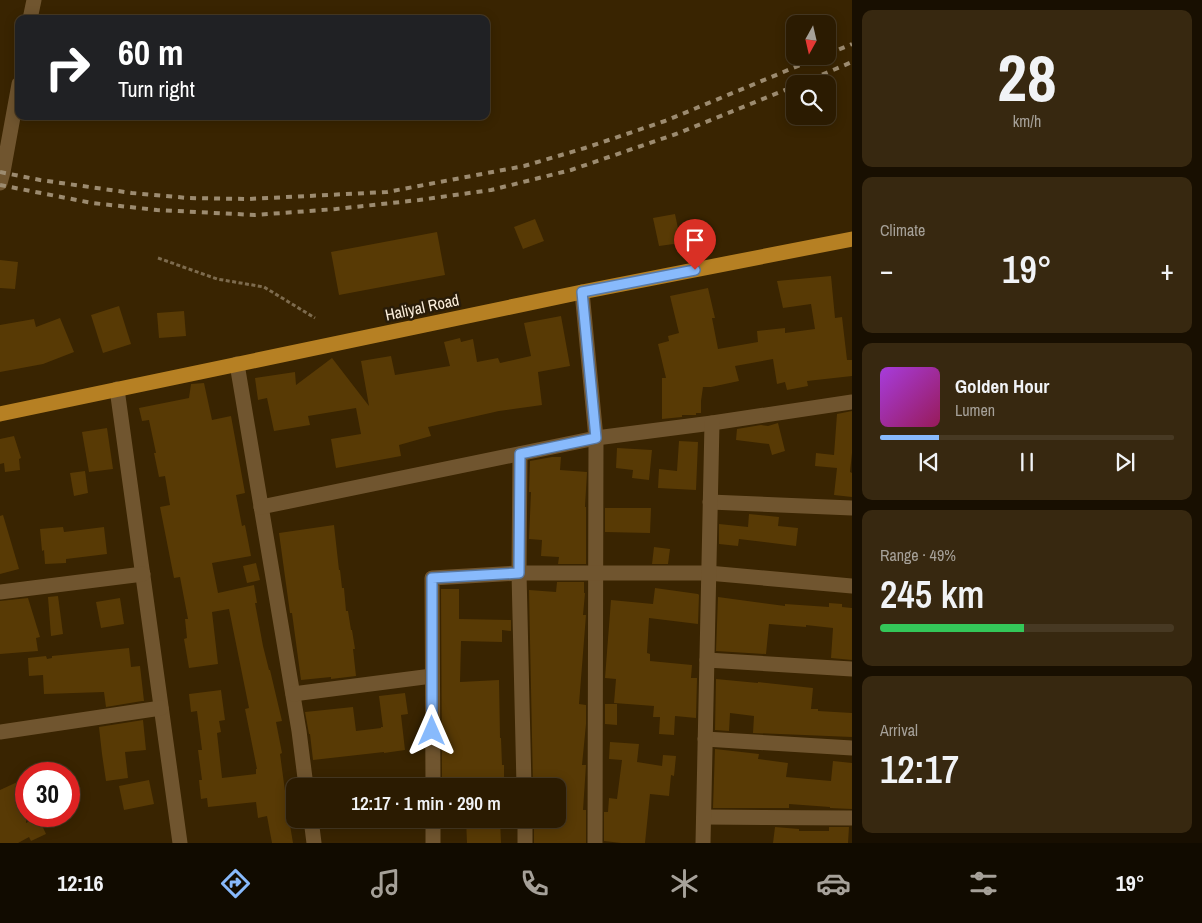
<!DOCTYPE html>
<html lang="en">
<head>
<meta charset="utf-8">
<style>
	:root { --surface:#2b1b01; --page:#372810; --text:#f1f3f6; --muted:#a6a199; --line:#473923; --accent:#88bafc }
	body { margin:0; font-family:"Archivo Narrow",sans-serif; background:var(--page); color:var(--text); height:100vh; display:flex; flex-direction:column; font-size:19px; white-space:nowrap }
	* { box-sizing:border-box; margin:0 }
	p { font-size:16px; color:var(--muted) }
	.icon { flex:none; width:28px; height:28px; fill:none; stroke:currentColor; stroke-width:2; stroke-linecap:round; stroke-linejoin:round }
	.map { position:relative; flex:1; overflow:hidden }
	.sheet { display:flex; flex-direction:column; gap:10px; padding:10px; background:#180f01; width:350px }
	.sheet>* { flex:none }
	.top-card { position:absolute; left:15px; top:15px; width:475px; height:105px; border-radius:10px; box-shadow:0 2px 12px #0003,0 0 0 1px var(--line); background:#202124; color:#fff; overflow:hidden }
	.needle { width:32px; rotate:188deg }
	.controls { position:absolute; left:786px; top:15px; display:grid; gap:10px }
	.controls a { display:grid; place-items:center; width:50px; height:50px; border-radius:10px; background:var(--surface); box-shadow:0 2px 12px #0003,0 0 0 1px var(--line); font-size:25px }
	.speed { position:absolute; left:15px; top:762px; display:flex; gap:10px; font-size:25px; font-weight:700; text-align:center }
	.speed>* { display:grid; place-content:center; width:65px; height:65px; border-radius:50%; background:var(--surface); box-shadow:0 2px 12px #0003,0 0 0 1px var(--line); line-height:1 }
	.speed .limit { border:8px solid #d22; background:#fff; color:#111 }
	.pin { position:absolute; display:grid; place-items:center; width:42px; height:42px; color:#fff; margin:-51px -21px; border-radius:50% 50% 50% 0; rotate:-45deg; box-shadow:0 0 5px #0007 }
	.pin .icon { rotate:45deg }
	.me { position:absolute; width:55px; margin:-28px; rotate:0deg; stroke-linejoin:round; filter:drop-shadow(0 0 4px #0008) }
	.turn { display:flex; align-items:center; gap:18px; height:105px; padding:0 20px; font-size:22px }
	.turn .icon { width:65px; height:65px; stroke-width:2.5 }
	.turn b { display:block; font-size:35px; line-height:42px }
	.big { font-size:38px; font-weight:600; line-height:1.1 }
	.sheet .widget { flex:1; display:flex; flex-direction:column; justify-content:center; gap:8px; min-width:0; padding:0 18px; border-radius:10px; background:var(--page) }
	.sheet .dial { align-items:center; gap:0 }
	.dial b { font-size:65px; line-height:1 }
	.song { display:flex; align-items:center; gap:15px }
	.cover { width:60px; height:60px; border-radius:8px; background:linear-gradient(135deg,hsl(280 70% 55%),hsl(330 70% 35%)) }
	.played { height:5px; border-radius:2px; background:linear-gradient(90deg,var(--accent) 20%,var(--line) 20%) }
	.keys { display:flex; justify-content:space-around; direction:ltr }
	.heat { display:flex; justify-content:space-between; align-items:center; font-size:28px; direction:ltr }
	.charge { height:8px; border-radius:4px; background:linear-gradient(90deg,#34c759 49%,var(--line) 0) }
	.trip { position:absolute; left:286px; top:778px; width:280px; height:50px; border-radius:10px; background:var(--surface); box-shadow:0 2px 12px #0003,0 0 0 1px var(--line); font-weight:600; line-height:50px; text-align:center }
	.tab-bar { display:flex; height:80px; justify-content:space-around; align-items:center; background:#110b00; color:var(--muted) }
	.tab-bar .icon { width:35px; height:35px }
	.tab-bar .on { color:var(--accent) }
	.tab-bar b { font-size:22px; color:var(--text) }
	main { display:flex; flex:1; min-height:0 }
	.map>svg:first-child { display:block }
	.building { fill:#583a05 }
	.lines { fill:none; stroke-linecap:round; stroke-linejoin:round }
	.path { stroke:#7d6b4e; stroke-width:3; stroke-dasharray:4 2.5; stroke-linecap:butt }
	.minor { stroke:#70552f; stroke-width:15 }
	.major { stroke:#b68023; stroke-width:15 }
	.rail { stroke:#9c8b70; stroke-width:4; stroke-dasharray:6 6; stroke-linecap:butt }
	.route-casing { stroke:#5879a4; stroke-width:12 }
	.route { stroke:#88bafc; stroke-width:9 }
	.labels { text-anchor:middle; dominant-baseline:central; stroke-width:5; stroke-linejoin:round; paint-order:stroke }
	.street-label { font-size:16px; fill:#fcefdc; stroke:#291c08 }
</style>
</head>
<body>
<main>
<div class="map">
<svg width="852" height="843" viewBox="0 0 852 843">
	<rect width="100%" height="100%" fill="#392401"/>
	<!-- building -->
	<g class="building">
		<polygon points="675,214 681,243 659,246 653,218"/>
		<polygon points="535,219 544,241 523,249 514,227"/>
		<polygon points="437,232 445,275 339,295 331,252"/>
		<polygon points="0,260 18,262 15,289 0,288"/>
		<polygon points="831,276 835,318 842,317 847,360 852,360 852,376 807,381 808,386 787,390 785,382 777,384 773,359 735,366 739,381 711,387 703,387 701,401 701,413 696,413 696,415 682,415 682,417 662,419 662,378 666,378 658,344 669,341 668,336 679,333 670,296 708,288 715,318 712,318 718,349 758,342 757,331 785,328 785,333 815,329 811,304 783,308 777,281"/>
		<polygon points="119,306 131,344 103,353 91,315"/>
		<polygon points="184,311 186,336 159,338 157,313"/>
		<polygon points="561,316 570,366 538,372 542,405 499,411 428,427 431,436 399,445 401,456 336,468 331,439 361,434 356,408 308,416 310,425 274,431 267,398 258,400 255,378 295,372 296,385 332,358 369,406 361,361 391,356 395,375 450,366 444,342 460,338 461,342 473,339 477,362 498,358 500,363 531,356 524,323"/>
		<polygon points="60,318 74,352 43,364 0,372 0,325 34,319 36,327"/>
		<polygon points="204,383 212,420 231,416 245,493 236,495 242,526 245,525 251,556 212,563 218,593 254,585 257,603 255,603 263,646 269,670 270,670 282,721 276,722 282,753 280,754 285,791 286,791 290,813 288,813 293,843 272,843 267,816 258,818 256,802 208,807 207,798 201,799 199,780 202,780 198,750 202,750 197,711 191,712 189,694 221,690 225,720 219,721 221,732 217,733 222,778 256,774 256,769 257,769 245,709 249,708 229,609 212,612 218,664 189,668 184,639 187,638 185,619 188,619 180,577 174,578 160,507 170,505 165,476 159,477 154,453 156,453 149,420 142,421 139,408 189,398 191,384"/>
		<polygon points="852,411 852,453 850,472 852,473 852,497 834,495 837,468 815,466 816,453 834,455 837,414"/>
		<polygon points="778,423 785,451 772,455 769,444 736,440 737,429 761,425 768,426"/>
		<polygon points="107,428 113,469 89,472 82,432"/>
		<polygon points="14,436 21,458 19,459 20,470 5,472 4,463 0,464 0,439"/>
		<polygon points="679,441 698,442 696,490 658,488 659,469 677,471"/>
		<polygon points="617,448 652,450 649,480 632,478 633,470 616,468"/>
		<polygon points="552,457 561,457 560,470 587,472 585,507 586,507 586,564 558,564 559,557 541,556 542,540 529,539 531,492 529,492 530,461"/>
		<polygon points="85,471 88,493 74,496 70,473"/>
		<polygon points="605,508 651,508 650,533 605,532"/>
		<polygon points="749,514 779,517 778,526 798,528 796,546 739,539 738,546 719,544 719,524 748,527"/>
		<polygon points="3,515 19,569 0,574 0,516"/>
		<polygon points="334,525 339,570 340,570 342,588 344,588 346,611 348,611 351,630 352,630 355,649 353,649 356,676 331,679 331,677 301,680 292,613 290,613 279,533"/>
		<polygon points="63,527 64,532 104,527 107,554 66,559 66,563 45,564 44,550 42,551 40,529"/>
		<polygon points="654,547 670,549 668,564 652,564"/>
		<polygon points="256,563 260,580 247,583 243,566"/>
		<polygon points="557,582 584,582 584,593 585,593 583,615 586,615 579,704 586,705 586,724 582,765 586,765 583,810 586,810 586,843 534,843 534,819 558,819 558,786 533,786 529,590 556,592"/>
		<polygon points="655,588 698,594 699,595 698,624 649,618 647,653 650,654 650,661 692,665 691,678 697,678 696,718 675,716 674,735 659,734 660,717 653,717 654,706 614,703 616,679 605,678 611,600 653,604"/>
		<polygon points="441,589 459,589 459,619 511,620 511,631 502,630 502,642 461,641 460,682 499,680 500,738 501,738 502,765 504,765 504,786 442,786"/>
		<polygon points="58,596 63,634 51,636 48,597"/>
		<polygon points="718,597 785,606 785,604 829,607 829,603 842,604 842,607 852,608 852,660 831,658 833,628 806,625 806,627 769,624 766,654 716,651"/>
		<polygon points="28,598 40,637 36,638 38,651 0,654 0,601"/>
		<polygon points="120,598 124,624 101,628 96,602"/>
		<polygon points="129,648 131,667 140,666 144,701 142,701 106,707 104,692 44,694 43,675 29,676 28,658 46,656 47,659 52,658 52,656"/>
		<polygon points="716,679 758,683 758,682 813,688 811,709 818,709 818,711 852,713 852,737 753,733 754,716 730,713 729,731 715,730"/>
		<polygon points="405,693 408,714 401,715 405,750 384,753 384,752 313,760 310,734 309,734 305,712 353,707 356,731 381,728 381,727 383,727 379,696"/>
		<polygon points="605,704 617,704 617,725 605,724"/>
		<polygon points="143,720 146,750 125,752 128,778 106,781 102,754 99,727"/>
		<polygon points="610,742 639,744 637,762 662,766 663,755 676,756 674,776 671,775 669,796 650,794 645,843 621,843 604,841 604,812 608,812 609,798 617,799 622,760 609,759"/>
		<polygon points="715,749 759,754 758,759 788,763 786,777 831,781 833,761 852,763 852,809 830,808 830,807 789,804 789,808 713,808"/>
		<polygon points="26,778 26,823 38,817 46,834 31,841 29,837 18,843 0,843 0,790"/>
		<polygon points="149,780 154,804 124,810 119,786"/>
		<polygon points="466,819 500,819 501,843 467,843"/>
		<polygon points="775,827 799,829 799,831 829,831 829,827 849,827 848,843 773,843"/>
	</g>
	<g class="lines">
		<!-- path -->
		<polyline class="path" points="158,258 217,279 264,287 315,318"/>
		<!-- minor -->
		<g class="minor">
			<polyline points="30,19 34,0"/>
			<polyline points="0,183 3,172 19,84"/>
			<polyline points="582,292 596,438 595,843"/>
			<polyline points="237,364 299,731 306,786"/>
			<polyline points="117,389 180,843"/>
			<polyline points="520,454 519,573 524,786"/>
			<polyline points="710,502 852,508"/>
			<polyline points="261,507 596,438 712,423 852,402"/>
			<polyline points="0,592 143,574"/>
			<polyline points="707,660 852,669"/>
			<polyline points="293,694 432,676"/>
			<polyline points="0,732 161,708"/>
			<polyline points="705,739 852,748"/>
			<polyline points="433,786 432,578 519,573 708,573 852,586"/>
			<polyline points="704,817 852,818"/>
			<polyline points="311,819 314,843"/>
			<polyline points="433,819 433,843"/>
			<polyline points="525,819 525,843"/>
			<polyline points="703,843 712,423"/>
		</g>
		<!-- major -->
		<polyline class="major" points="0,414 582,292 852,239"/>
		<!-- rail -->
		<g class="rail">
			<polyline points="828,54 852,44"/>
			<polyline points="800,84 852,62"/>
			<polyline points="0,172 40,180 132,193 188,198 248,199 387,192 524,166 585,148 665,121 822,56"/>
			<polyline points="0,185 92,203 157,210 255,215 336,209 419,200 491,190 571,170 676,134 795,86"/>
		</g>
	</g>
	<g class="lines">
		<!-- route casing -->
		<g class="route-casing">
			<polyline id="route" points="432,731 432,578 519,573 520,454 596,438 582,292 695,270"/>
		</g>
		<!-- route -->
		<use href="#route" class="route"/>
	</g>
	<g class="labels">
		<!-- street labels -->
		<g class="street-label">
			<text transform="translate(422 307) rotate(-12)">Haliyal Road</text>
		</g>
	</g>
</svg>
<div class="controls">
<a><svg class="needle" viewBox="-14 -14 28 28"><path d="M0-13l5 13h-10z" fill="#e53935"/><path d="M0 13l5-13h-10z" fill="#a6a199"/></svg></a>
<a><svg class="icon" aria-label="search" viewBox="0 0 24 24"><circle cx="10" cy="10" r="6"/><path d="M15 15l6 6"/></svg></a>
</div>
<div class="speed"><div class="limit">30</div></div>
<div class="pin" style="left:695px;top:270px;background:#d93025"><svg class="icon" aria-label="arrive" viewBox="0 0 24 24"><path d="M6 21V4h12l-3 4 3 4H6"/></svg></div>
<svg class="me" style="left:432px;top:731px" viewBox="-20 -20 40 40"><path d="M0-17L14 15 0 8-14 15z" fill="#88bafc" stroke="#fff" stroke-width="4"/></svg>
<div class="trip">12:17 · 1 min · 290 m</div>
<div class="top-card">
<div class="turn"><svg class="icon" aria-label="right" viewBox="0 0 24 24"><path d="M7 20v-9h11M14 6l5 5-5 5"/></svg><div><b>60 m</b>Turn right</div></div>
</div>
</div>
<section class="sheet">
<div class="widget dial"><b>28</b><p>km/h</p></div>
<div class="widget"><p>Climate</p>
<div class="heat"><a>−</a><b class="big">19°</b><a>+</a></div>
</div>
<div class="widget">
<div class="song"><i class="cover"></i><div><b>Golden Hour</b><p>Lumen</p></div></div>
<div class="played"></div>
<div class="keys"><svg class="icon" aria-label="previous" viewBox="0 0 24 24"><path d="M18 5L8 12l10 7zM5 5v14"/></svg><svg class="icon" aria-label="pause" viewBox="0 0 24 24"><path d="M8 5v14M16 5v14"/></svg><svg class="icon" aria-label="next" viewBox="0 0 24 24"><path d="M6 5l10 7-10 7zM19 5v14"/></svg></div>
</div>
<div class="widget"><p>Range · 49%</p><b class="big">245 km</b><div class="charge"></div></div>
<div class="widget"><p>Arrival</p><b class="big">12:17</b></div>
</section>
</main>
<nav class="tab-bar">
<b>12:16</b>
<svg class="icon on" aria-label="directions" viewBox="0 0 24 24"><path d="M12 3l9 9-9 9-9-9zM9 14v-3h6M13 9l2 2-2 2"/></svg>
<svg class="icon" aria-label="music" viewBox="0 0 24 24"><path d="M9 18V5l10-2v13"/><circle cx="6" cy="18" r="3"/><circle cx="16" cy="16" r="3"/></svg>
<svg class="icon" aria-label="phone" viewBox="0 0 24 24"><path d="M5 4h4l2 5-3 2q2 4 5 5l2-3 5 2v4C11 20 4 13 5 4z"/></svg>
<svg class="icon" aria-label="climate" viewBox="0 0 24 24"><path d="M12 3v18M4 7l16 10M4 17L20 7"/></svg>
<svg class="icon" aria-label="car" viewBox="0 0 24 24"><path d="M5 17H2v-5l4-1 3-4h7l3 4 3 1v5h-3M9 17h6M6 11h13"/><circle cx="7" cy="17" r="2"/><circle cx="17" cy="17" r="2"/></svg>
<svg class="icon" aria-label="filters" viewBox="0 0 24 24"><path d="M4 7h16M4 17h16"/><circle cx="9" cy="7" r="2"/><circle cx="15" cy="17" r="2"/></svg>
<b>19°</b>
</nav>
</body>
</html>
